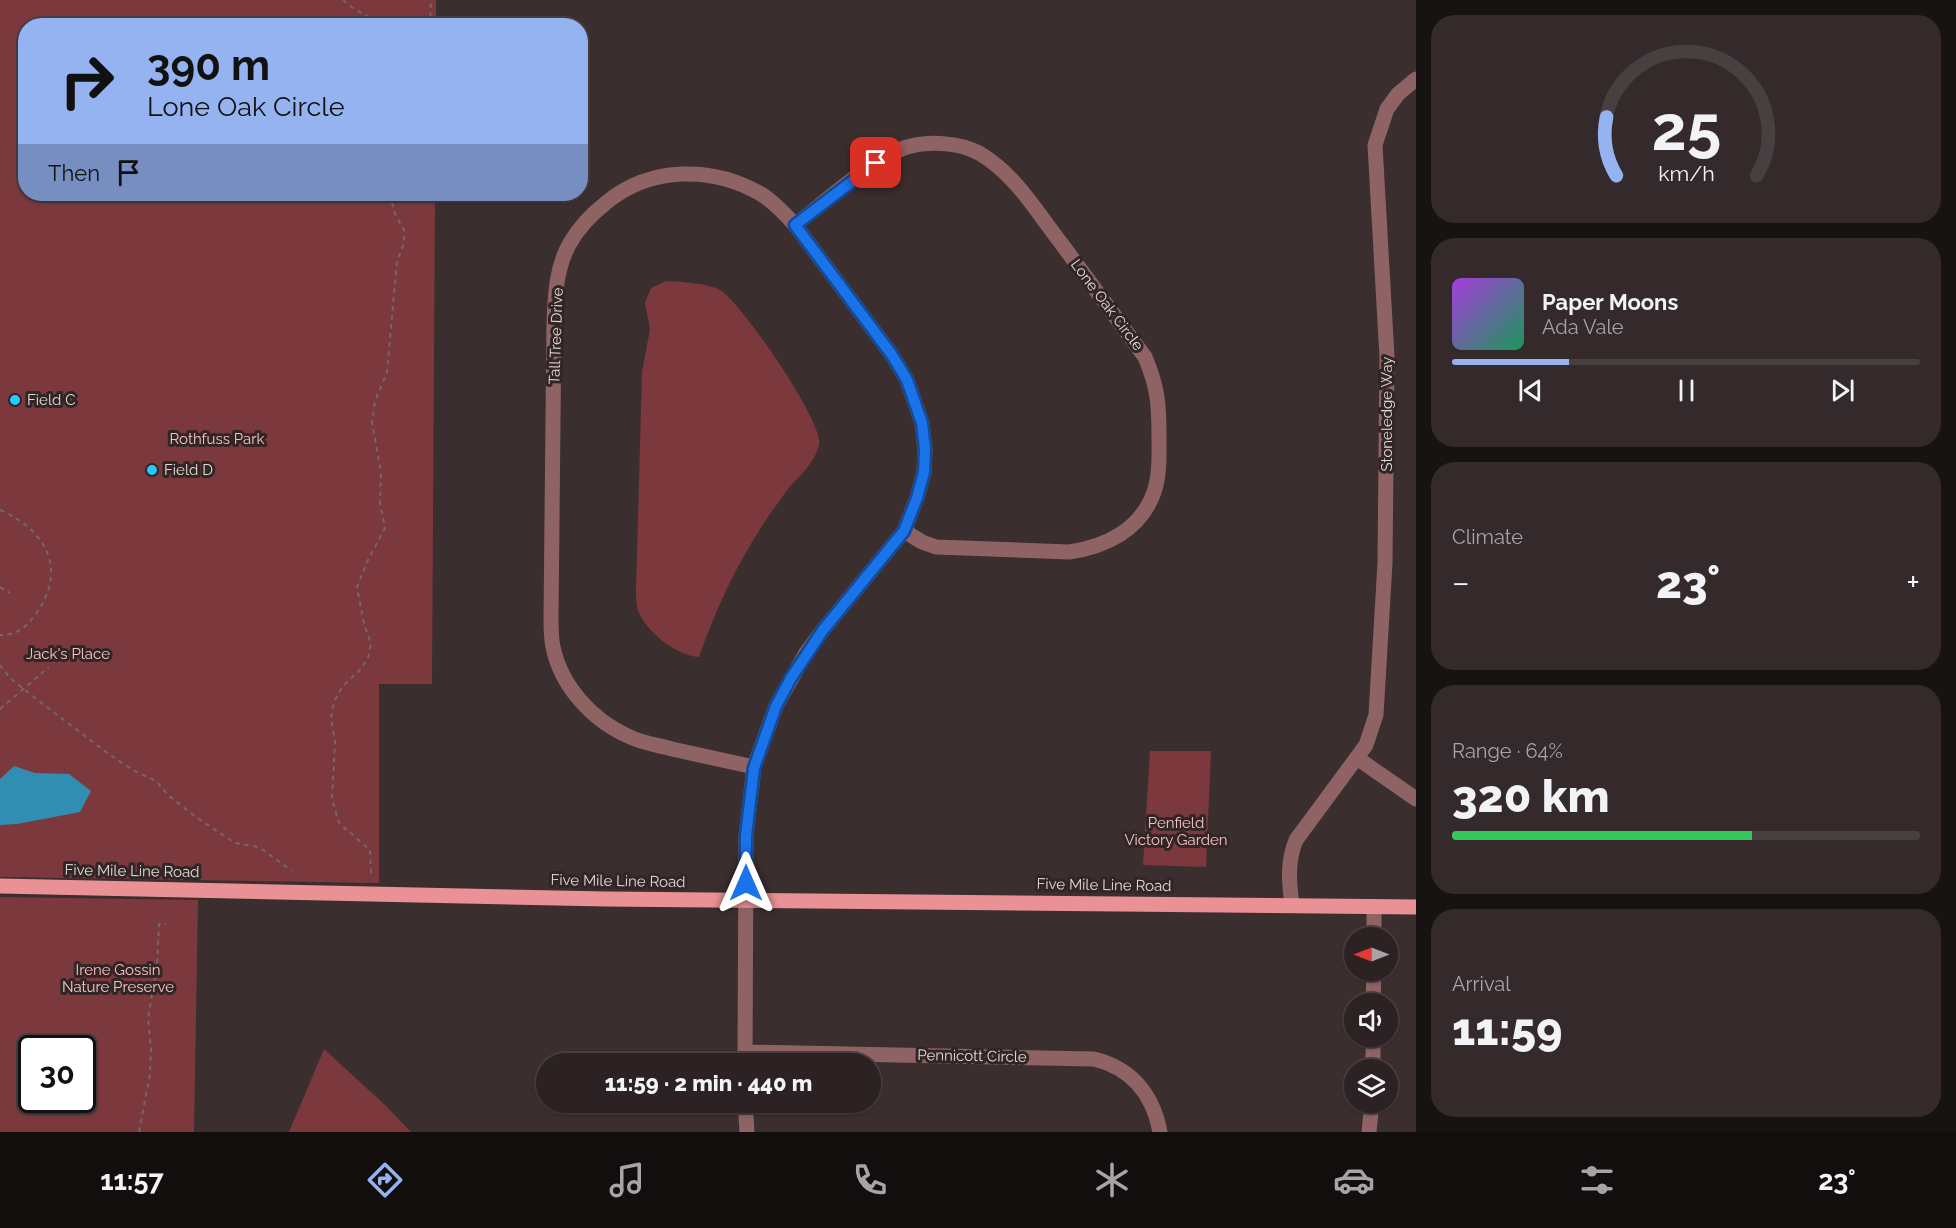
<!DOCTYPE html>
<html lang="en">
<head>
<meta charset="utf-8">
<style>
	:root { --surface:#2c2223; --page:#342a2b; --text:#f1f3f6; --muted:#a6a4a6; --line:#483f41; --accent:#95b2f1 }
	body { margin:0; font-family:Raleway,sans-serif; background:var(--page); color:var(--text); height:100vh; display:flex; flex-direction:column; font-size:22px; white-space:nowrap }
	* { box-sizing:border-box; margin:0 }
	p { font-size:20px; color:var(--muted) }
	.icon { flex:none; width:33px; height:33px; fill:none; stroke:currentColor; stroke-width:2; stroke-linecap:round; stroke-linejoin:round }
	.map { position:relative; flex:1; overflow:hidden }
	.details { display:flex; flex-direction:column; gap:15px; padding:15px; background:#181313; width:540px }
	.details>* { flex:none }
	.banner { position:absolute; left:18px; top:18px; width:570px; height:183px; border-radius:24px; box-shadow:0 2px 4px #0004,0 0 0 2px var(--line); background:#95b2f1; color:#111; overflow:hidden }
	.needle { width:39px; rotate:270deg }
	.fabs { position:absolute; left:1344px; top:927px; display:grid; gap:12px }
	.fabs a { display:grid; place-items:center; width:54px; height:54px; border-radius:50%; background:var(--surface); box-shadow:0 2px 4px #0004,0 0 0 2px var(--line); font-size:30px }
	.speed { position:absolute; left:18px; top:1035px; display:flex; gap:12px; font-size:30px; font-weight:700; text-align:center }
	.speed>* { display:grid; place-content:center; width:78px; height:78px; border-radius:50%; background:var(--surface); box-shadow:0 2px 4px #0004,0 0 0 2px var(--line); line-height:1 }
	.speed .limit { border:3px solid #111; border-radius:9px; background:#fff; color:#111 }
	.pin { position:absolute; display:grid; place-items:center; width:51px; height:51px; color:#fff; margin:-26px; border-radius:12px; box-shadow:0 3px 9px #0006 }
	.me { position:absolute; width:66px; margin:-33px; rotate:0deg; stroke-linejoin:round; filter:drop-shadow(0 0 4px #0008) }
	.turn { display:flex; align-items:center; gap:21px; height:126px; padding:0 30px; font-size:27px }
	.turn .icon { width:78px; height:78px; stroke-width:2.5 }
	.turn b { display:block; font-size:42px; line-height:51px }
	.then { display:flex; align-items:center; height:57px; padding:0 30px; background:#0003; gap:12px; font-size:22px }
	.big { font-size:45px; font-weight:800; line-height:1.1 }
	.details .card { flex:1; display:flex; flex-direction:column; justify-content:center; gap:9px; min-width:0; padding:0 21px; border-radius:24px; background:var(--page) }
	.details .dial { align-items:center; gap:0 }
	.dial svg { height:156px; overflow:visible; fill:none; stroke:var(--line); stroke-width:7; stroke-linecap:round; text-anchor:middle }
	.dial text { fill:var(--text); stroke:none }
	.song { display:flex; align-items:center; gap:18px }
	.cover { width:72px; height:72px; border-radius:9px; background:linear-gradient(135deg,hsl(280 70% 55%),hsl(150 70% 35%)) }
	.played { height:6px; border-radius:3px; background:linear-gradient(90deg,var(--accent) 25%,var(--line) 25%) }
	.keys { display:flex; justify-content:space-around; direction:ltr }
	.heat { display:flex; justify-content:space-between; align-items:center; font-size:33px; direction:ltr }
	.charge { height:9px; border-radius:4px; background:linear-gradient(90deg,#34c759 64%,var(--line) 0) }
	.trip { position:absolute; left:536px; top:1053px; width:345px; height:60px; border-radius:30px; background:var(--surface); box-shadow:0 2px 4px #0004,0 0 0 2px var(--line); font-weight:800; line-height:60px; text-align:center }
	.dock { display:flex; height:96px; justify-content:space-around; align-items:center; background:#120e0e; color:var(--muted) }
	.dock .icon { width:42px; height:42px }
	.dock .current { color:var(--accent) }
	.dock b { font-size:27px; color:var(--text) }
	main { display:flex; flex:1; min-height:0 }
	.map>svg:first-child { display:block }
	.green { fill:#7b393d; fill-rule:evenodd }
	.water { fill:#2f8eb1 }
	.lines { fill:none; stroke-linecap:round; stroke-linejoin:round }
	.path { stroke:#736768; stroke-width:2; stroke-dasharray:4.5 4.5; stroke-linecap:butt }
	.minor { stroke:#8f6364; stroke-width:15 }
	.major { stroke:#ea9195; stroke-width:15 }
	.route-casing { stroke:#114b97; stroke-width:15 }
	.route { stroke:#1a73e8; stroke-width:10 }
	.poi-dot { fill:#26c9fe; stroke:#312525; stroke-width:2 }
	.labels { text-anchor:middle; dominant-baseline:central; stroke-width:6; stroke-linejoin:round; paint-order:stroke }
	.street-label { font-size:15px; fill:#e1d8d8; stroke:#312525 }
	.poi-label { font-size:15px; fill:#e1d8d8; stroke:#312525; text-anchor:start }
	.park-label { font-size:15px; fill:#f7c1c2; stroke:#312525 }
</style>
</head>
<body>
<main>
<div class="map">
<svg width="1416" height="1132" viewBox="0 0 1416 1132">
	<rect width="100%" height="100%" fill="#3b2e2f"/>
	<!-- green -->
	<g class="green">
		<polygon points="0,0 436,0 436,25 26,26 26,194 435,194 432,684 379,684 379,883 0,877"/>
		<path d="M666 281C681 282 707 283 720 290 741 302 825 424 819 445 814 464 800 475 788 489 779 501 770 514 762 526 735 568 715 611 699 657 676 655 649 634 639 613 636 607 636 596 636 589L642 372 650 329 645 303 651 288Z"/>
		<polygon points="1150,751 1211,751 1206,867 1143,865"/>
		<path d="M0 897 198 900 194 1132H0ZM82 1048V1100H32V1048Z"/>
		<polygon points="324,1049 386,1106 411,1132 289,1132"/>
	</g>
	<!-- water -->
	<polygon class="water" points="14,766 35,773 69,774 91,791 80,812 17,824 0,825 0,779"/>
	<g class="lines">
		<!-- path -->
		<g class="path">
			<polyline points="343,0 354,9 369,17 372,26"/>
			<polyline points="430,26 431,0"/>
			<path d="M0 510C47 530 68 571 35 615 25 628 17 635 0 635"/>
			<polyline points="0,587 10,593"/>
			<polyline points="0,665 10,678 39,701 110,755 133,770 156,781 169,796 196,817 235,843 254,846 263,850 292,871"/>
			<polyline points="0,709 49,667"/>
			<polyline points="371,873 370,850 339,823 332,799 335,742 331,718 334,702 342,687 360,670 368,658 371,644 364,624 357,587 368,560 385,528 380,504 381,472 372,423 375,401 387,372 397,261 403,246 405,232 395,214 390,194"/>
			<polyline points="139,1132 150,1074 151,1049 148,1018 157,965 159,924 166,924"/>
		</g>
		<!-- minor -->
		<g class="minor">
			<path d="M795 225C825 202 873 158 907 147 929 141 958 142 979 153 1015 174 1036 211 1061 243 1089 281 1117 319 1145 357 1158 388 1159 404 1159 437 1159 455 1160 475 1154 492 1141 530 1105 547 1069 552L936 547 922 542 904 531"/>
			<polyline points="1357,758 1416,799"/>
			<path d="M1292 905C1289 882 1287 862 1296 840L1366 745 1376 715 1385 563 1387 357 1375 145 1387 109 1398 94 1416 79"/>
			<polyline points="1374,938 1374,907"/>
			<polyline points="1373,1004 1374,970"/>
			<path d="M745 1052 1094 1059C1131 1068 1153 1094 1160 1132"/>
			<path d="M745 1064 746 836 754 767 776 706 806 653 823 630 904 531 917 498 924 472 925 449 922 423 907 380 892 355 795 225C785 214 774 202 761 194 713 166 651 166 607 202 593 213 579 227 570 243 556 267 555 296 554 323L551 619C551 628 551 638 553 647 561 686 592 720 628 736 641 743 658 745 672 749 699 755 726 761 754 767"/>
			<polyline points="1373,1070 1373,1036"/>
			<polyline points="745,1102 747,1132"/>
			<polyline points="1369,1132 1372,1102"/>
		</g>
		<!-- major -->
		<polyline class="major" points="0,886 606,899 1416,907"/>
	</g>
	<g class="lines">
		<!-- route casing -->
		<g class="route-casing">
			<polyline id="route" points="746,883 746,836 754,768 776,706 791,678 823,630 904,531 917,498 924,472 925,449 922,423 907,380 892,355 795,225 876,163"/>
		</g>
		<!-- route -->
		<use href="#route" class="route"/>
	</g>
	<!-- markers -->
	<g class="poi-dot">
		<circle cx="15" cy="400" r="6"/>
		<circle cx="152" cy="470" r="6"/>
	</g>
	<g class="labels">
		<!-- street labels -->
		<g class="street-label">
			<text transform="translate(1107 305) rotate(53)">Lone Oak Circle</text>
			<text transform="translate(556 336) rotate(-88)">Tall Tree Drive</text>
			<text transform="translate(1387 414) rotate(-90)">Stoneledge Way</text>
			<text transform="translate(132 871) rotate(1)">Five Mile Line Road</text>
			<text transform="translate(618 881) rotate(1)">Five Mile Line Road</text>
			<text transform="translate(1104 885) rotate(1)">Five Mile Line Road</text>
			<text transform="translate(972 1056) rotate(1)">Pennicott Circle</text>
		</g>
		<!-- poi labels -->
		<g class="poi-label">
			<text x="27" y="400">Field C</text>
			<text x="164" y="470">Field D</text>
		</g>
		<!-- park labels -->
		<g class="park-label">
			<text x="217" y="439">Rothfuss Park</text>
			<text x="68" y="654">Jack's Place</text>
			<text x="1176" y="823">Penfield<tspan x="1176" dy="17">Victory Garden</tspan></text>
			<text x="118" y="970">Irene Gossin<tspan x="118" dy="17">Nature Preserve</tspan></text>
		</g>
	</g>
</svg>
<div class="fabs">
<a><svg class="needle" viewBox="-14 -14 28 28"><path d="M0-13l5 13h-10z" fill="#e53935"/><path d="M0 13l5-13h-10z" fill="#a6a4a6"/></svg></a>
<a><svg class="icon" aria-label="sound" viewBox="0 0 24 24"><path d="M4 9h4l5-4v14l-5-4H4zM17 9q2 3 0 6"/></svg></a>
<a><svg class="icon" aria-label="layers" viewBox="0 0 24 24"><path d="M12 4l9 5-9 5-9-5zM3 14l9 5 9-5"/></svg></a>
</div>
<div class="speed"><div class="limit">30</div></div>
<div class="pin" style="left:876px;top:163px;background:#d93025"><svg class="icon" aria-label="arrive" viewBox="0 0 24 24"><path d="M6 21V4h12l-3 4 3 4H6"/></svg></div>
<svg class="me" style="left:746px;top:883px" viewBox="-20 -20 40 40"><path d="M0-17L14 15 0 8-14 15z" fill="#1a73e8" stroke="#fff" stroke-width="4"/></svg>
<div class="trip">11:59 · 2 min · 440 m</div>
<div class="banner">
<div class="turn"><svg class="icon" aria-label="right" viewBox="0 0 24 24"><path d="M7 20v-9h11M14 6l5 5-5 5"/></svg><div><b>390 m</b>Lone Oak Circle</div></div>
<div class="then">Then<svg class="icon" aria-label="arrive" viewBox="0 0 24 24"><path d="M6 21V4h12l-3 4 3 4H6"/></svg></div>
</div>
</div>
<section class="details">
<div class="card dial"><svg viewBox="0 0 100 80">
<path d="M14 69A42 42 0 1 1 86 69"/>
<path d="M14 69A42 42 0 0 1 9 39" stroke="#95b2f1"/>
<text x="50" y="56" font-size="32" font-weight="700">25</text>
<text x="50" y="72" font-size="11">km/h</text>
</svg></div>
<div class="card">
<div class="song"><i class="cover"></i><div><b>Paper Moons</b><p>Ada Vale</p></div></div>
<div class="played"></div>
<div class="keys"><svg class="icon" aria-label="previous" viewBox="0 0 24 24"><path d="M18 5L8 12l10 7zM5 5v14"/></svg><svg class="icon" aria-label="pause" viewBox="0 0 24 24"><path d="M8 5v14M16 5v14"/></svg><svg class="icon" aria-label="next" viewBox="0 0 24 24"><path d="M6 5l10 7-10 7zM19 5v14"/></svg></div>
</div>
<div class="card"><p>Climate</p>
<div class="heat"><a>−</a><b class="big">23°</b><a>+</a></div>
</div>
<div class="card"><p>Range · 64%</p><b class="big">320 km</b><div class="charge"></div></div>
<div class="card"><p>Arrival</p><b class="big">11:59</b></div>
</section>
</main>
<nav class="dock">
<b>11:57</b>
<svg class="icon current" aria-label="directions" viewBox="0 0 24 24"><path d="M12 3l9 9-9 9-9-9zM9 14v-3h6M13 9l2 2-2 2"/></svg>
<svg class="icon" aria-label="music" viewBox="0 0 24 24"><path d="M9 18V5l10-2v13"/><circle cx="6" cy="18" r="3"/><circle cx="16" cy="16" r="3"/></svg>
<svg class="icon" aria-label="phone" viewBox="0 0 24 24"><path d="M5 4h4l2 5-3 2q2 4 5 5l2-3 5 2v4C11 20 4 13 5 4z"/></svg>
<svg class="icon" aria-label="climate" viewBox="0 0 24 24"><path d="M12 3v18M4 7l16 10M4 17L20 7"/></svg>
<svg class="icon" aria-label="car" viewBox="0 0 24 24"><path d="M5 17H2v-5l4-1 3-4h7l3 4 3 1v5h-3M9 17h6M6 11h13"/><circle cx="7" cy="17" r="2"/><circle cx="17" cy="17" r="2"/></svg>
<svg class="icon" aria-label="filters" viewBox="0 0 24 24"><path d="M4 7h16M4 17h16"/><circle cx="9" cy="7" r="2"/><circle cx="15" cy="17" r="2"/></svg>
<b>23°</b>
</nav>
</body>
</html>
